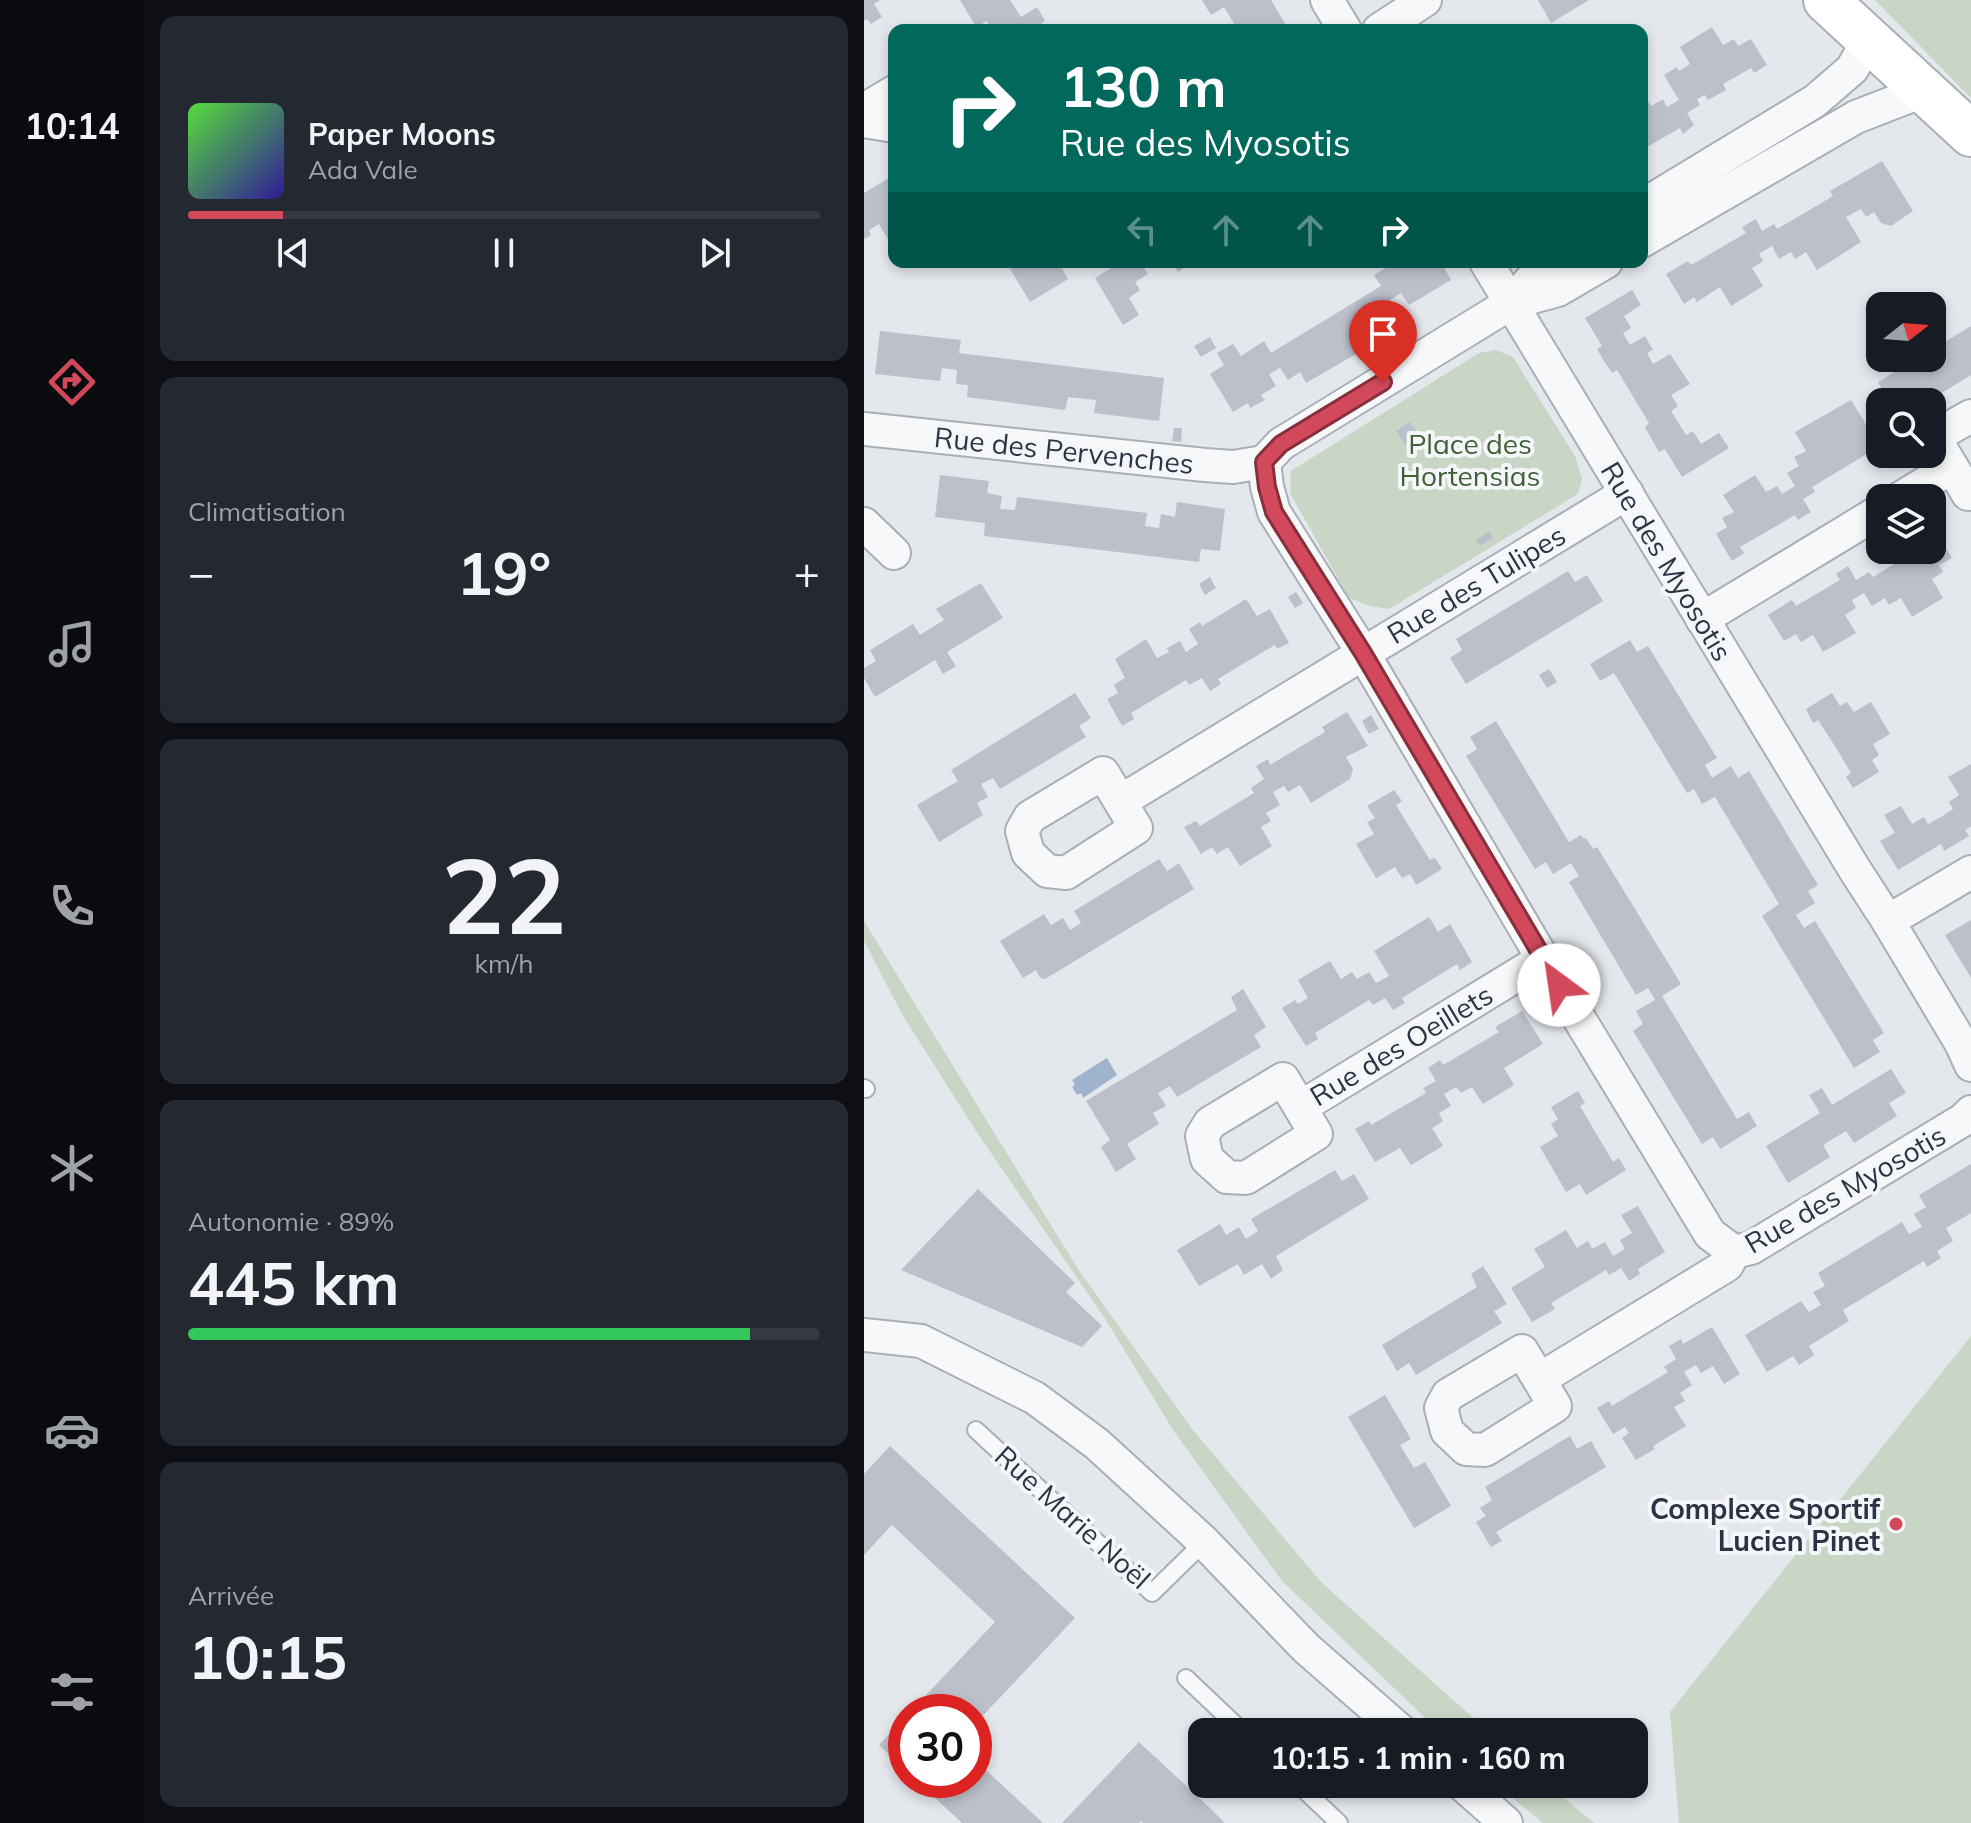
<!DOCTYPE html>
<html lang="fr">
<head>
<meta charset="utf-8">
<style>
	:root { --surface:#171b24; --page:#242831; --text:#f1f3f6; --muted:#9ea1a6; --line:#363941; --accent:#d1495b }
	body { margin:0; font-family:Mulish,sans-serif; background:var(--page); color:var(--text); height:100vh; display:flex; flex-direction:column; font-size:30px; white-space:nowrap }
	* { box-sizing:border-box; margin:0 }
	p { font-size:26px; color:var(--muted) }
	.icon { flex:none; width:44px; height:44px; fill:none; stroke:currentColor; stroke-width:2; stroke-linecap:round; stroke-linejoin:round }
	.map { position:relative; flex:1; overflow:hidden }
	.drawer { display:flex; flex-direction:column; gap:16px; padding:16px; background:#0d0f14; width:720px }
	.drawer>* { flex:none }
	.hud { position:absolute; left:24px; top:24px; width:760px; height:244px; border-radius:16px; box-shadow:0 4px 12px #0003; background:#00695c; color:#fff; overflow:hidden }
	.needle { width:52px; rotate:73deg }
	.buttons { position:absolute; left:1002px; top:292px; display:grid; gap:16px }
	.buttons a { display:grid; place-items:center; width:80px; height:80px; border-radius:16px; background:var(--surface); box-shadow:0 4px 12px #0003; font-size:40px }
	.speed { position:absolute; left:24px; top:1694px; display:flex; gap:16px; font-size:40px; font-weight:700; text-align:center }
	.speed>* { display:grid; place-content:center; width:104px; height:104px; border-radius:50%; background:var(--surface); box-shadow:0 4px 12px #0003; line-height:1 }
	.speed .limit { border:12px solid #d22; background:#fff; color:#111 }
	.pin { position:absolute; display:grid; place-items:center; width:68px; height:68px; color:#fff; margin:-82px -34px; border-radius:50% 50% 50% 0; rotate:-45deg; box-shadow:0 0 8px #0007 }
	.pin .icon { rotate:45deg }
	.me { position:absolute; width:88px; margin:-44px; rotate:329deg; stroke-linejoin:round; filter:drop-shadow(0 0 6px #0008) }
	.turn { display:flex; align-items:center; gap:28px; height:168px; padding:0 40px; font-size:36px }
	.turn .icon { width:104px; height:104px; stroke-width:2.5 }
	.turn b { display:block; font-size:56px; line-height:68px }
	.lanes { display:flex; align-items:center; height:76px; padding:0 40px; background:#0003; justify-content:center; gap:40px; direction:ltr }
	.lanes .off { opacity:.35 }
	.big { font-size:60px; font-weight:700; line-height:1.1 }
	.drawer .tile { flex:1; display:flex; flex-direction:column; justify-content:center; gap:12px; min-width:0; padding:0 28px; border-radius:16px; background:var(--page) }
	.drawer .dial { align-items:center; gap:0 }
	.dial b { font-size:104px; line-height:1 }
	.song { display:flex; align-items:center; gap:24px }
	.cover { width:96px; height:96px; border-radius:12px; background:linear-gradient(135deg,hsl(110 70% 55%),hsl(250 70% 35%)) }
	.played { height:8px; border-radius:4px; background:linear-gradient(90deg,var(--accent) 15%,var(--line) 15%) }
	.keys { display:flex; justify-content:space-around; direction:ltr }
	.heat { display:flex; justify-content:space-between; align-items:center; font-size:44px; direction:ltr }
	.charge { height:12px; border-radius:6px; background:linear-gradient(90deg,#34c759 89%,var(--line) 0) }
	.trip { position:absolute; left:324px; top:1718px; width:460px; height:80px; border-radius:16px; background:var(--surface); box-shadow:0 4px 12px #0003; font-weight:700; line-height:80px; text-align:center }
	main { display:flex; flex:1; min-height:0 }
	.tab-bar { display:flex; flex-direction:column; width:144px; justify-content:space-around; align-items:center; background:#090b0e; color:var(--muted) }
	.tab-bar .icon { width:56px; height:56px }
	.tab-bar .on { color:var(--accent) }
	.tab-bar b { font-size:36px; color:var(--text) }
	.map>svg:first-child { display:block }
	.green { fill:#c9d6c5 }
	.water { fill:#9fb4cc }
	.building { fill:#bbc0ca }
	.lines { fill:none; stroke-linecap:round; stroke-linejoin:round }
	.lane-casing { stroke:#a9aeb7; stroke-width:20 }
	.street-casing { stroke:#a9aeb7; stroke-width:36 }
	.secondary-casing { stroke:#a9aeb7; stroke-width:48 }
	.lane { stroke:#f7f8fa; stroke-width:16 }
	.street { stroke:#f7f8fa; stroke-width:32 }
	.secondary { stroke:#fff; stroke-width:44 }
	.route-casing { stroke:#882f3b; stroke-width:20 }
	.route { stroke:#d1495b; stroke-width:14 }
	.poi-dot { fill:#d1495b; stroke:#f4f6f9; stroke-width:3 }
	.labels { text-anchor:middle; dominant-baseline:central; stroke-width:8; stroke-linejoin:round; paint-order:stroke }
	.park-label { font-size:28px; fill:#3f6138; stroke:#f4f6f9 }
	.street-label { font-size:28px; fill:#2b3445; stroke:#f4f6f9 }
	.poi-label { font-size:28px; font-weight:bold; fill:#2b3445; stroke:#f4f6f9; text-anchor:end }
</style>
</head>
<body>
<main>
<nav class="tab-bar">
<b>10:14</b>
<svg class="icon on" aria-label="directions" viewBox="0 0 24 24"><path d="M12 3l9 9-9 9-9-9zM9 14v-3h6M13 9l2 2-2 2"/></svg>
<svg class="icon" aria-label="music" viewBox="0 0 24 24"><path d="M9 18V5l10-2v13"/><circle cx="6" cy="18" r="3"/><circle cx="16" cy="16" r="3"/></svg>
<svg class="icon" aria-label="phone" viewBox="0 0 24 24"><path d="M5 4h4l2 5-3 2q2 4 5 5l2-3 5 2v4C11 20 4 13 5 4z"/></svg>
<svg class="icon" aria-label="climate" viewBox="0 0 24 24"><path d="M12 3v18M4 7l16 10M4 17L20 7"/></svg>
<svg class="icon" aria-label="car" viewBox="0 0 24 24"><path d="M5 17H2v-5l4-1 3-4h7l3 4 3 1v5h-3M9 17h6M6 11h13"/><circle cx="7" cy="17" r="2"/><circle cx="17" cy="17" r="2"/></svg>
<svg class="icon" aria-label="filters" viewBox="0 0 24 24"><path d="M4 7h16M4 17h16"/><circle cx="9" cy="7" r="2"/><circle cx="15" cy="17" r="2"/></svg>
</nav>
<section class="drawer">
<div class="tile">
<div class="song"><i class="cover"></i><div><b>Paper Moons</b><p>Ada Vale</p></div></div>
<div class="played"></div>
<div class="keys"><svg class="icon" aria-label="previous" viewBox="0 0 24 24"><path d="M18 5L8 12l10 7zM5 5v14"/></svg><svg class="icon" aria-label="pause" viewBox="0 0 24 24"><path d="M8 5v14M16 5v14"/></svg><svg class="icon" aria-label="next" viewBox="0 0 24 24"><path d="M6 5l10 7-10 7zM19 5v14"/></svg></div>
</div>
<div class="tile"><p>Climatisation</p>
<div class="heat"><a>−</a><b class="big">19°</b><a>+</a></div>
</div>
<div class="tile dial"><b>22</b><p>km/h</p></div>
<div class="tile"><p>Autonomie · 89%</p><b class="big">445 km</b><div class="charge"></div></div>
<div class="tile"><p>Arrivée</p><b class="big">10:15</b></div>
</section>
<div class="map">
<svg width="1107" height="1823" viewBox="0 0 1107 1823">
	<rect width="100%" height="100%" fill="#e4e7ec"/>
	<!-- green -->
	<g class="green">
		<polygon points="1011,0 1107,0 1107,98 1015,4"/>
		<polygon points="632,350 649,357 711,456 718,479 714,494 525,609 506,606 485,598 426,493 427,471 615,353"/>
		<polygon points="0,921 214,1269 328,1429 458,1583 625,1732 576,1732 418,1581 309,1430 242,1320 114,1134 39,1016 0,941"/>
		<polygon points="1107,1336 1107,1823 815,1823 806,1712"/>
		<polygon points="632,1784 683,1784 730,1823 679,1823"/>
	</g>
	<!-- water -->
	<polygon class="water" points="243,1058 253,1075 219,1098 217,1093 213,1095 208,1087 211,1085 208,1080"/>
	<!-- building -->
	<g class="building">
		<polygon points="0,0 16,0 10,4 18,17 7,24 3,19 0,21"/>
		<polygon points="96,0 146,0 157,17 173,7 181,21 167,30 128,30 123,21 112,27"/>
		<polygon points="338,0 407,0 425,30 374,30 360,7 347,15"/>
		<polygon points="674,0 725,0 687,23"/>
		<polygon points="848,27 859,45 870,39 874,46 887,39 903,65 890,73 887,68 859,84 862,90 844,100 841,95 833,99 836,105 823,113 830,125 819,134 816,128 778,150 778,91 787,106 799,99 803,107 815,100 800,75 813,67 815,71 826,64 816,47"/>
		<polygon points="1018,161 1049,211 1027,226 1017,223 1010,212 1002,217 997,209 995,210 982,217 997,242 953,270 942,252 931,259 927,252 915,259 908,246 895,254 899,261 888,268 899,286 867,306 856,287 833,302 830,297 820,304 802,274 824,261 827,265 882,233 878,227 892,219 898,231 910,224 913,229 969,196 966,191"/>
		<polygon points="30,175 30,239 25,241 15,224 5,230 7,235 0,239 0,193"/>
		<polygon points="142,262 194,262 204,279 166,302"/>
		<polygon points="257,262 276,262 284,274 271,282 276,290 265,298 275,315 259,325 231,278"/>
		<polygon points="308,262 329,262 314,272"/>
		<polygon points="531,262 577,262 587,280 545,305 537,293 526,300 533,313 522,320 528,333 442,383 436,372 424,380 416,368 405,374 412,386 397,395 401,400 386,408 384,403 369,412 346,374 360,365 353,353 369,344 377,356 400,341 407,353 517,286 510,275"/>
		<polygon points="768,290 777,305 760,316 767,328 759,333 766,345 781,336 789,350 783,353 789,364 806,354 826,384 807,395 814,406 807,411 822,435 829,431 837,444 855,433 865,448 818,477 801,449 795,452 792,447 781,427 785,423 753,370 748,373 740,361 733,349 738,346 721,318"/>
		<polygon points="1107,326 1107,375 1063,402 1042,402 1041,400 1026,402 1014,382 1054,358 1068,358 1068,350"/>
		<polygon points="16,331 97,340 95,353 300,378 295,421 230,413 232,400 204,397 201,410 103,397 104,385 92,384 93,370 78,368 76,381 11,374"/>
		<polygon points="346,337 352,348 337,357 330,346"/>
		<polygon points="987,400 1016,447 1016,452 1006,459 1003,454 948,487 951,492 939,499 947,512 934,520 931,515 876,547 880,553 868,561 852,534 863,527 858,518 870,512 859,495 891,475 902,492 913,486 918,494 931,486 923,473 935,466 930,457 942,451 931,432"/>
		<polygon points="546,422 556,436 541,445 532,431"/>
		<polygon points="310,428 318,428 317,442 308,441"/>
		<polygon points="76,475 125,481 123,493 138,496 136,509 151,510 153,497 283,513 281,526 295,528 297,514 311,517 313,502 361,509 356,551 337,549 335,562 120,536 121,523 71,517"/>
		<polygon points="625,531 629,538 616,546 612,540"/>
		<polygon points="1072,532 1088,558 1075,565 1079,572 1068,579 1079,598 1048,617 1037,598 1025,605 1021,598 1008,606 1000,593 988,600 992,608 981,615 992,633 959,652 949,635 937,642 932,634 920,641 904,615 928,600 932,606 976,580 972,574 984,566 992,580 1005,572 1009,577 1053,550 1068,550 1068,534"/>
		<polygon points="704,571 711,582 723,575 739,601 602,684 586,658 598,650 592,639"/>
		<polygon points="346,577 352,588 341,595 335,584"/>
		<polygon points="117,583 139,618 83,652 92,666 79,674 71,660 11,697 0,678 0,668 12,661 6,650 49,624 56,635 80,620 72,609"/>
		<polygon points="432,592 439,603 431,608 424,597"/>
		<polygon points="382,599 393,616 406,609 425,643 413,649 411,645 382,662 354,679 357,684 346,691 338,678 325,685 322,680 267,713 270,719 258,726 243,699 254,693 250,685 261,678 251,659 282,639 293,658 305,652 303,648 316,641 322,652 334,644 325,629 336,622 338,626"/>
		<polygon points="766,640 773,652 784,646 853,758 841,765 848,778 867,766 874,778 885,771 954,885 944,891 951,903 932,915 940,928 951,921 1020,1033 1009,1040 1016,1052 990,1068 898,916 915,904 851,797 838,804 830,789 823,793 750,673 736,681 726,664"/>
		<polygon points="685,669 693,682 683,688 675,675"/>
		<polygon points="211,693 227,718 215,726 222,737 136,789 129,778 117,784 124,797 113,803 119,815 75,842 53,805 94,781 87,770"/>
		<polygon points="968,693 976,706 983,702 990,712 1007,702 1026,734 1009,744 1015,755 1008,760 1015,772 989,788 982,777 987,773 971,746 954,720 949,723 942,709"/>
		<polygon points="483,712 504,746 482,757 489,769 486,779 447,803 436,785 424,792 420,786 409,792 416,805 402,813 407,821 397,827 408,846 376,866 364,847 353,854 348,847 337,854 320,827 332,821 336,826 390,793 387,788 400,779 392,766 404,759 406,765 461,732 458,727"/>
		<polygon points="507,715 515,729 505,734 498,721"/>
		<polygon points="632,721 705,842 717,835 720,839 722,838 729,849 733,847 817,984 798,996 873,1119 885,1112 893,1126 856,1149 849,1137 838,1144 769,1031 779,1024 772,1011 791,1000 784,988 772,995 705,882 715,876 707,863 689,874 682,862 671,869 602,756 613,749 606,737"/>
		<polygon points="1107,764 1107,826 1101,830 1105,836 1080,851 1077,844 1034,870 1016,841 1031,833 1020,815 1037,806 1048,824 1060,817 1064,824 1077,817 1089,809 1085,802 1095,795 1084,777"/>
		<polygon points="530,790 538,801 532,805 566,860 571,858 578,869 552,885 546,874 538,878 531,867 512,878 492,844 510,834 503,822 511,818 503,806"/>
		<polygon points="295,859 303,871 315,863 330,889 181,979 176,978 172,970 159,978 136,941 180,914 187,925 199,918 206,930 217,923 210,911"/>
		<polygon points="565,917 574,932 586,924 608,962 596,970 593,964 538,998 541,1003 529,1010 521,998 509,1005 505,1000 451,1033 454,1039 442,1046 418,1008 431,1000 434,1004 444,998 434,980 466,961 477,979 488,972 493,979 505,972 512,983 525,976 510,951"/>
		<polygon points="1107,920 1107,978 1081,935"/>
		<polygon points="379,989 402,1027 390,1035 397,1047 313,1097 306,1086 294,1093 302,1106 289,1113 295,1124 263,1144 272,1159 252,1172 237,1147 246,1140 222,1101 373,1010 367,997"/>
		<polygon points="658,1011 679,1044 640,1068 650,1085 619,1104 608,1087 597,1093 592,1087 580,1094 587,1106 575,1113 579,1121 568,1128 579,1146 547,1165 536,1148 511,1162 491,1129 505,1121 507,1125 562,1093 559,1088 572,1081 564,1068 576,1060 579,1065 635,1032 631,1027"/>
		<polygon points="1027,1069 1042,1093 1025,1103 1033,1116 990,1143 982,1131 959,1145 966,1157 924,1183 902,1146 956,1113 945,1095 958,1088 968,1105"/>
		<polygon points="714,1091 721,1103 716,1106 749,1162 755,1158 762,1170 722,1195 716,1184 702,1192 676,1147 694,1136 687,1124 694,1119 687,1107"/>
		<polygon points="1107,1164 1107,1213 1082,1228 1089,1241 1073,1251 1077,1258 1063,1267 1060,1261 979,1310 985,1321 945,1346 950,1355 935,1365 929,1356 903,1372 881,1335 937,1301 945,1312 957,1305 949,1292 961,1286 954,1273 1038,1222 1045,1234 1058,1227 1050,1214 1062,1207 1055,1195"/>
		<polygon points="471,1170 478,1181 490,1174 505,1199 412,1256 419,1270 407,1279 398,1264 380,1275 374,1264 335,1286 313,1250 356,1224 362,1235 375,1227 382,1239 394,1231 387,1219"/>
		<polygon points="114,1189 211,1283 202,1292 238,1326 218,1347 37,1270"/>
		<polygon points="774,1206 801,1252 774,1269 776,1274 765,1281 757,1268 745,1275 742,1270 687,1303 691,1309 668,1322 647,1288 681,1267 670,1249 702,1230 713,1248 724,1241 728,1249 741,1242 749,1256 761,1249 756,1240 768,1233 757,1215"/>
		<polygon points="619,1266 643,1304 630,1311 638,1323 552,1375 545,1363 533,1371 518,1345 613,1287 607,1274"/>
		<polygon points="848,1327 876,1374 860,1384 849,1366 837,1373 832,1365 820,1372 828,1385 816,1393 821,1401 810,1407 822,1426 789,1446 791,1449 772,1460 758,1438 765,1433 761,1427 749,1434 733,1408 745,1401 748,1406 804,1372 800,1367 812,1359 805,1346 817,1339 819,1344"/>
		<polygon points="521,1395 547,1439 536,1445 550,1468 561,1462 587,1506 550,1528 484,1417"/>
		<polygon points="706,1436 713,1449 727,1441 742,1467 632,1532 638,1541 627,1547 612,1522 622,1516 616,1508 628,1500 621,1487"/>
		<polygon points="26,1446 211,1618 110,1725 110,1712 46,1712 131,1622 28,1525 0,1555 0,1474"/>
		<polygon points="42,1716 42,1770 15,1745"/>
		<polygon points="275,1742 347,1809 361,1823 279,1823 277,1821 275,1823 198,1823"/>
		<polygon points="110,1759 179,1823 98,1823 52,1780 110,1780"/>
	</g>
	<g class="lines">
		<!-- lane casing -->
		<g class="lane-casing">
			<g id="lane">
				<polyline points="0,1088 2,1089"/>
				<polyline points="112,1430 288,1593 340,1542"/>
				<polyline points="322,1678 379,1732"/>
				<polyline points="434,1784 475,1823"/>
			</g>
		</g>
		<!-- street casing -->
		<g class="street-casing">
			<g id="street">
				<polyline points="463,0 481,30"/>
				<polyline points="515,30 561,0"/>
				<polyline points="0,110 30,92"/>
				<polyline points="0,121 30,126"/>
				<polyline points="778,206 951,101 988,69 1004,41"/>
				<polyline points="778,241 992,117 1059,91"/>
				<polyline points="622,262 991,870 1024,921 1097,1043 1107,1065"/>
				<polyline points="742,262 694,290 647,303 417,444 400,462 403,487 410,512 499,653 679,959 846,1234 870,1252 887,1248 1099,1120 1107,1112"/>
				<polyline points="647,303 679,266 686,262"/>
				<polyline points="1107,416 1070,437 1104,494 1107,493"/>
				<polyline points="0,429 341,465 369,467 400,462"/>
				<polyline points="1037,498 1088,467"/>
				<polyline points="0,524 30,553"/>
				<polyline points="838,619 1016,511"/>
				<polygon points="239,773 272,828 202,873 183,871 164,853 158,831 166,817"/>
				<polyline points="257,801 763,493"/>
				<polyline points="1024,921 1107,872"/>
				<polygon points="419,1079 452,1134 382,1178 363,1177 343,1159 338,1136 346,1123"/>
				<polyline points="437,1107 679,959"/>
				<polyline points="0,1335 57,1341 171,1398 233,1444 340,1542 442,1648 538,1732"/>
				<polygon points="658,1351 691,1406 621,1450 602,1449 583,1431 577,1408 584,1395"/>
				<polyline points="676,1379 863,1265 870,1252"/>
				<polyline points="598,1784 642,1823"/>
			</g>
		</g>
		<!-- secondary casing -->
		<g class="secondary-casing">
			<polyline id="secondary" points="962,0 1107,134"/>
		</g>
		<!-- lane -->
		<use href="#lane" class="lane"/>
		<!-- street -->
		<use href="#street" class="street"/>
		<!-- secondary -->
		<use href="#secondary" class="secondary"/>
	</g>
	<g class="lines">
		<!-- route casing -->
		<g class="route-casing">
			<polyline id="route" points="519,382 417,444 400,462 403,487 410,512 499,653 695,985"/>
		</g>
		<!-- route -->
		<use href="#route" class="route"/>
	</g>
	<!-- markers -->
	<circle class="poi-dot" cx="1032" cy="1524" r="8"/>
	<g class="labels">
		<!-- park labels -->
		<g class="park-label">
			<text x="606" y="443">Place des<tspan x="606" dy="32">Hortensias</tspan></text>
		</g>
		<!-- street labels -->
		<g class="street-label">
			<text transform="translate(200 450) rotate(6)">Rue des Pervenches</text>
			<text transform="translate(803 561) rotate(59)">Rue des Myosotis</text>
			<text transform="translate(612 584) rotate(-31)">Rue des Tulipes</text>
			<text transform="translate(537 1045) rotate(-31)">Rue des Oeillets</text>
			<text transform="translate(981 1189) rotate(-30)">Rue des Myosotis</text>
			<text transform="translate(209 1517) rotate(42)">Rue Marie Noël</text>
		</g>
		<!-- poi labels -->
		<g class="poi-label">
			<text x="1016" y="1508">Complexe Sportif<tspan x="1016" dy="32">Lucien Pinet</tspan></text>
		</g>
	</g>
</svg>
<div class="buttons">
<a><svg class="needle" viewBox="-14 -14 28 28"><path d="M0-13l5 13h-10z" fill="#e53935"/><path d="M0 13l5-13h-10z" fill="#9ea1a6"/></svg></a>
<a><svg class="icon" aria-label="search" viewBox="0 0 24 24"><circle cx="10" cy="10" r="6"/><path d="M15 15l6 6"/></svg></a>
<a><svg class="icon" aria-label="layers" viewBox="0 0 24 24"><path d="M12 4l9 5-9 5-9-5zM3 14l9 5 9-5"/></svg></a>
</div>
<div class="speed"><div class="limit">30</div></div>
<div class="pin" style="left:519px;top:382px;background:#d93025"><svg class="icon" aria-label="arrive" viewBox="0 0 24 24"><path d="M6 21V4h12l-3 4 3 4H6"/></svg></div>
<svg class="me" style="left:695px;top:985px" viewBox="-20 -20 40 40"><circle r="19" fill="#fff"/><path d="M0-13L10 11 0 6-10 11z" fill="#d1495b"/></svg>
<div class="trip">10:15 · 1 min · 160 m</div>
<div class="hud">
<div class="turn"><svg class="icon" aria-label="right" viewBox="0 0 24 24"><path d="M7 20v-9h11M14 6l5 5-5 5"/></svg><div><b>130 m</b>Rue des Myosotis</div></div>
<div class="lanes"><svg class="icon off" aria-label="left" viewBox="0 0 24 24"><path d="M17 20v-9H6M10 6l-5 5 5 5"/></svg><svg class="icon off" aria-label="ahead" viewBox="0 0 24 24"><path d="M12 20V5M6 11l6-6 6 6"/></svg><svg class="icon off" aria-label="ahead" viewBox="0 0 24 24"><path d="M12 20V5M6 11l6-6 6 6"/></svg><svg class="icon" aria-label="right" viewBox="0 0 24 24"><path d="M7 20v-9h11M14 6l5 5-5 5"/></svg></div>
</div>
</div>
</main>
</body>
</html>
